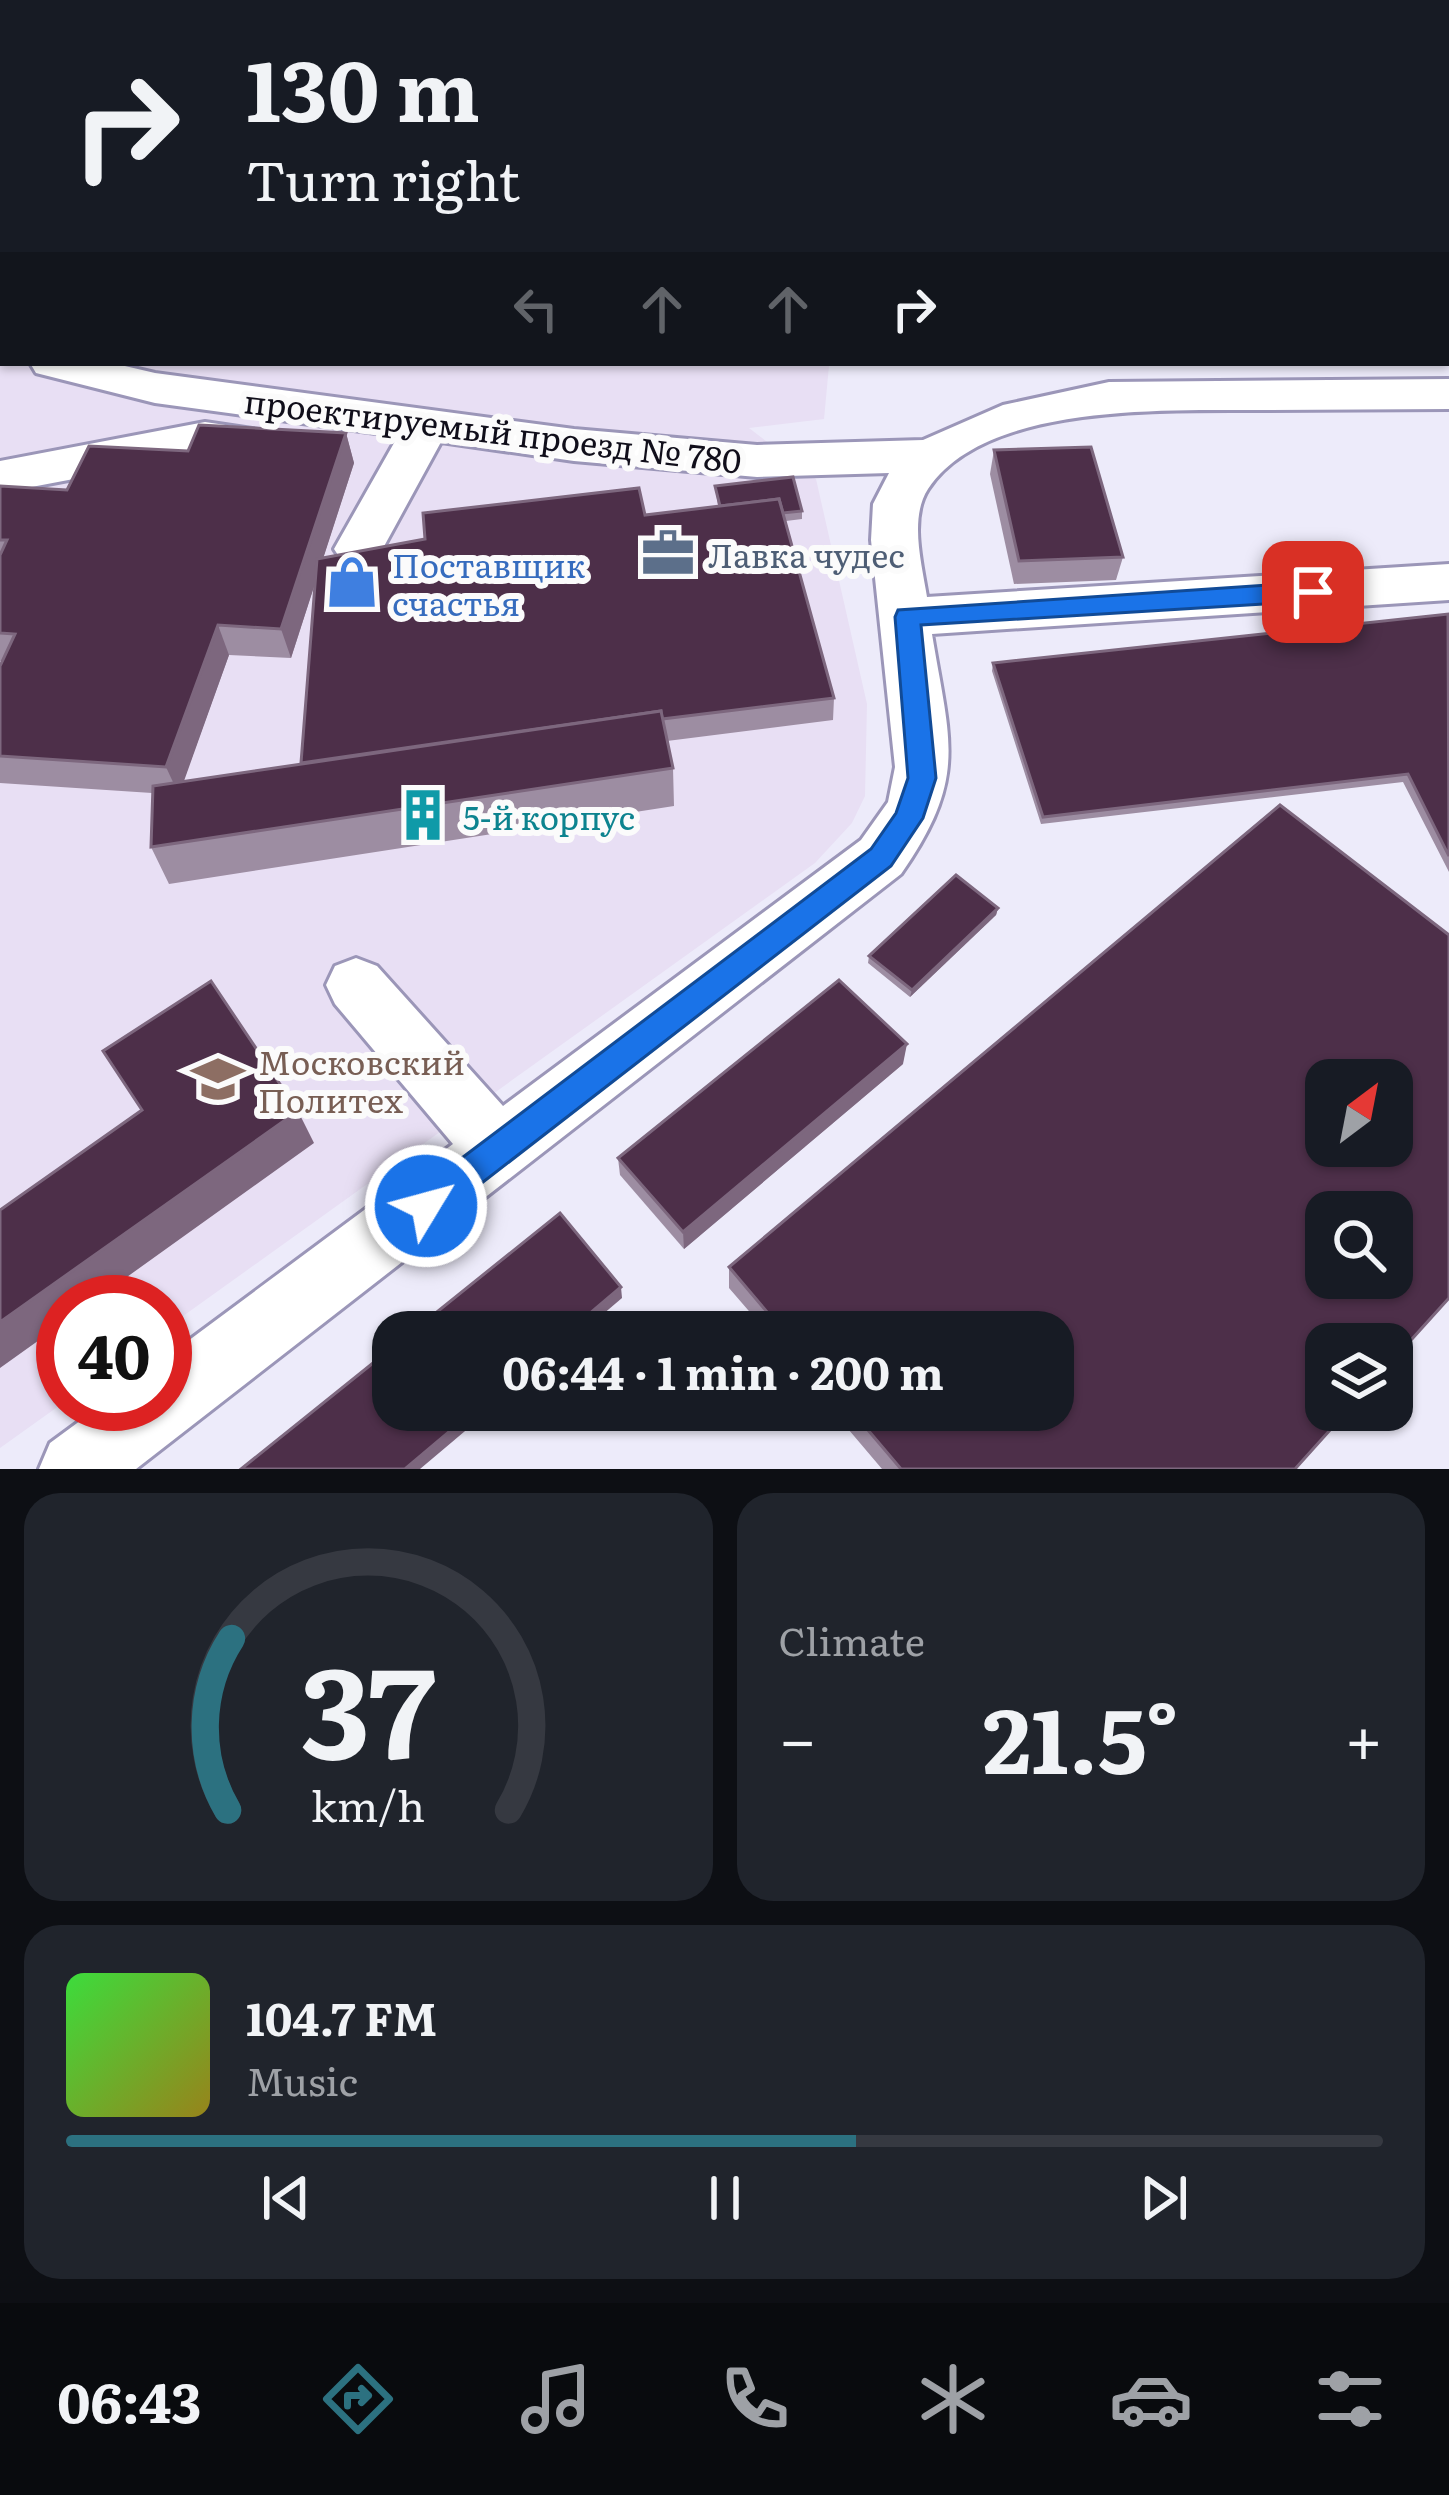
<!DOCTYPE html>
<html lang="en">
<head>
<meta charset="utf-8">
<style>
	:root { --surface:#171b24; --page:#20242c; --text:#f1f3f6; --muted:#9ea1a6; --line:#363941; --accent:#2c7180 }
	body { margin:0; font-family:Literata,serif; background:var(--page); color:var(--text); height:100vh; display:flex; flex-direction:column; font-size:45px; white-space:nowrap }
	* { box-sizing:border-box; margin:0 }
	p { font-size:39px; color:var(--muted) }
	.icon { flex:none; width:66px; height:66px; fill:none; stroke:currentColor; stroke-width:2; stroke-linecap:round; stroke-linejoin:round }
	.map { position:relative; height:1469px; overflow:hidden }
	.sheet { display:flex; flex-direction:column; gap:24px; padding:24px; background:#0d0f14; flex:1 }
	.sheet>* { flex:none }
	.guide { position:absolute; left:0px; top:0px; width:1449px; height:366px; box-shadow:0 3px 9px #0004; background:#171b24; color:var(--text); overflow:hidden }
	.needle { width:78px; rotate:32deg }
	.fabs { position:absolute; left:1305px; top:1059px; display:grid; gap:24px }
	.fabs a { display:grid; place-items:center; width:108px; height:108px; border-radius:24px; background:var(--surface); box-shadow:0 3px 9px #0004; font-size:60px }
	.speed { position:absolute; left:36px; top:1275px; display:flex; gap:24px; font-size:60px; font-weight:700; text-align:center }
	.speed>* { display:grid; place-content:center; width:156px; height:156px; border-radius:50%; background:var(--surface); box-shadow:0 3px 9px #0004; line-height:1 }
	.speed .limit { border:18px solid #d22; background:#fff; color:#111 }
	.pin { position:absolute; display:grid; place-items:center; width:102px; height:102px; color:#fff; margin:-51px; border-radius:24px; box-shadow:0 6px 18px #0006 }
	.me { position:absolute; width:132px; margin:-66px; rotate:53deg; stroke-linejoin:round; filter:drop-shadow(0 0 9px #0008) }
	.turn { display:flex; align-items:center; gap:42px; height:252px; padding:0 48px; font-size:54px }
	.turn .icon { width:156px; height:156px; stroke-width:2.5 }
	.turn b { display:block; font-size:84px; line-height:102px }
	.lanes { display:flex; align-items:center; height:114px; padding:0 48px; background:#0003; justify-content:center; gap:60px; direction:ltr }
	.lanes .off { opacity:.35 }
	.big { font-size:90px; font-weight:700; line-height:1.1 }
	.sheet .tile { flex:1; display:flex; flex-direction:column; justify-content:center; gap:18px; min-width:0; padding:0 42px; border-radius:36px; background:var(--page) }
	.sheet .dial { align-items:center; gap:0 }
	.dial svg { height:312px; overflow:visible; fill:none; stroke:var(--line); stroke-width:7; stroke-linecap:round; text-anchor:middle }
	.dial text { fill:var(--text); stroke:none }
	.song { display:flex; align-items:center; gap:36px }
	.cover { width:144px; height:144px; border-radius:18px; background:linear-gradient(135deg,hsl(120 70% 55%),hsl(50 70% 35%)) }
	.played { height:12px; border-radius:6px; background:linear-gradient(90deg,var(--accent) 60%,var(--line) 60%) }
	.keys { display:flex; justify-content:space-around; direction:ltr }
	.heat { display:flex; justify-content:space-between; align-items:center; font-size:66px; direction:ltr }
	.sheet .tiles { flex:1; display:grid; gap:24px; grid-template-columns:1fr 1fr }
	.tile:last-child { grid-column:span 2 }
	.trip { position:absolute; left:372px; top:1311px; width:702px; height:120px; border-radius:36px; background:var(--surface); box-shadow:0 3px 9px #0004; font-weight:700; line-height:120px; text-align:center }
	.tab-bar { display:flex; height:192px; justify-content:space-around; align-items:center; background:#090b0e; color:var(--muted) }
	.tab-bar .icon { width:84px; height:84px }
	.tab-bar .selected { color:var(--accent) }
	.tab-bar b { font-size:54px; color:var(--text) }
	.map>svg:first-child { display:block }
	.commercial { fill:#e8dff4 }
	.water { fill:#68a1a7 }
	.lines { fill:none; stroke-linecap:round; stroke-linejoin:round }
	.ferry { stroke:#00575f; stroke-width:3; stroke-dasharray:10 9; stroke-linecap:butt }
	.minor-casing { stroke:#9b96b8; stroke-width:6 }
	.minor { fill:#fff; fill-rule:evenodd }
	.wall { fill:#9d8da2; fill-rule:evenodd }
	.shaded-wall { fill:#7d677e }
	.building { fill:#4d2f49; stroke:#7d677e; stroke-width:3; fill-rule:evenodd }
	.route { fill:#1a73e8; stroke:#114b97; stroke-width:3 }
	.labels { text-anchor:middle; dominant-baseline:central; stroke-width:12; stroke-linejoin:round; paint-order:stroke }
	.street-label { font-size:33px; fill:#100e1a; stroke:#fbfbfb }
	.service-label { font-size:33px; fill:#4e5e75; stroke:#fbfbfb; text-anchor:start }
	.shop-label { font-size:33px; fill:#366cbe; stroke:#fbfbfb; text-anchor:start }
	.culture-label { font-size:33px; fill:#0d838f; stroke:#fbfbfb; text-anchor:start }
	.education-label { font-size:33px; fill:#785e54; stroke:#fbfbfb; text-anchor:start }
</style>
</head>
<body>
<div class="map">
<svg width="1449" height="1469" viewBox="0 0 1449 1469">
	<rect width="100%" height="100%" fill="#edebfa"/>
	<!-- commercial -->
	<polygon class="commercial" points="0,94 3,363 1446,363 1446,287 1449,364 829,366 824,419 749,428 816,479 867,704 865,796 852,823 815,863 165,1329 165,1302 63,1302 63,1403 0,1448"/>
	<!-- water -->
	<polygon class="water" points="0,0 1449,0 1449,287 1446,3 3,3 3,95"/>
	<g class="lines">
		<!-- ferry -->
		<g class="ferry">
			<polyline points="322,0 342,3"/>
			<polyline points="0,3 22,0"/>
		</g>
		<!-- minor casing -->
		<g class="minor-casing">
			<g id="minor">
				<path d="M30 363H112L155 373 574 429 757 445 923 440 1003 405 1109 382 1449 379V409C1388 409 1327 410 1265 410 1173 411 986 401 928 489 909 518 922 565 927 597L1449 564V600L932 634C950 743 968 778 901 874L136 1469H39L50 1443 103 1404H165V1358L453 1144 335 1004 326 985 335 966 356 958 377 966 503 1106 861 840 888 802 895 767 871 540 873 504 889 473 757 477 574 461 441 442 376 561 359 567 342 561 334 549 398 436 155 403 36 373Z"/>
				<polygon points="205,422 279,433 286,444 279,455 263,460 205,454 0,493 0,461"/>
			</g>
		</g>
		<!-- minor -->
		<use href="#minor" class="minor"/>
	</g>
	<!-- wall -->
	<g class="wall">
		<path d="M346 433 354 463 323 558 718 506 715 486 802 511V519L786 521 834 698 833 720 667 741 673 768 674 806 169 884 151 847 152 793 0 783V666L2 662 0 661V486L67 490 188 451ZM315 583 302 764 183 782 229 655 291 658Z"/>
		<polygon points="994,450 1123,557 1116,580 1014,584 990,474"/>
		<polygon points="1449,617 1449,872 1403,782 1041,824 992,671 993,663"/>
		<path d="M1280 805 1449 935V1298L1392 1361V1344H1326V1410H1348L1295 1469H882L832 1410H1053V1332H767L729 1288V1267ZM1326 1080H1392V1146H1326ZM1326 1212H1392V1278H1326Z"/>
		<polygon points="998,908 996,915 910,997 868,963 869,956"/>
		<polygon points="903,1064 684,1249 620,1175 618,1158"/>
	</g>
	<!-- shaded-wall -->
	<g class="shaded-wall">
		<polygon points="346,433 354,463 291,658 281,629"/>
		<polygon points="218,625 229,655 179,795 166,767"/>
		<polygon points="998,908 996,915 910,997 912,990"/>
		<polygon points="907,1044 903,1064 684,1249 683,1232"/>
		<polygon points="298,1111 314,1143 92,1302 63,1302 63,1323 0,1368 0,1322"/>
		<polygon points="621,1287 622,1298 582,1332 568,1332"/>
		<polygon points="475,1410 490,1410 420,1469 405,1469"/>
	</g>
	<!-- building -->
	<g class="building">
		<rect x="0" y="187" width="3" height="49"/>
		<polygon points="199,425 346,433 281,629 218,625 166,767 0,756 0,666 15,634 0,633 0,555 7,540 0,540 0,486 67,490 89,446 188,451"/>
		<polygon points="1091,447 1123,557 1019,561 994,450"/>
		<polygon points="793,477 802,511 783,513 779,499 720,506 715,486"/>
		<polygon points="639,488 645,515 779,499 834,698 662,719 661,711 301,763 317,559 425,539 423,513"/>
		<polygon points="1448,614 1449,856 1408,774 1043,817 993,663"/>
		<polygon points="661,711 673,768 151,847 153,786"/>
		<path d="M1280 805 1449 935V1298L1392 1361V1344H1326V1410H1348L1295 1469H901L851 1410H1053V1332H784L729 1267ZM1326 1080H1392V1146H1326ZM1326 1212H1392V1278H1326Z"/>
		<polygon points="956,875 998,908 912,990 869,956"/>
		<polygon points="839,980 907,1044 683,1232 618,1158"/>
		<polygon points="211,981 298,1111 0,1322 0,1210 142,1110 103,1051"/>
		<polygon points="560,1213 621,1287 568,1332 412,1332"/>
		<polygon points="393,1347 393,1410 475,1410 405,1469 241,1469"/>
	</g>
	<!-- route -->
	<polygon class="route" points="1313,582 1326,592 1313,601 921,625 936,778 923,818 891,866 438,1217 426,1222 414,1217 409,1206 414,1194 871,849 896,813 908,778 895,617 898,610"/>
	<!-- icons -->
	<defs>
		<g id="office-bare" transform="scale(4.14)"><path d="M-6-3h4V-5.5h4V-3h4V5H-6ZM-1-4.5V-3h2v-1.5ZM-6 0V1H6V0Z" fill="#5c6f8a" stroke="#fbfbfb" stroke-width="2.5" paint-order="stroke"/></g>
		<g id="shop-bare" transform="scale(4.14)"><path d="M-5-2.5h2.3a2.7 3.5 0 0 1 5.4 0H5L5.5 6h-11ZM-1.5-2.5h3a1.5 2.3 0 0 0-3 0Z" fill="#3f7fe0" stroke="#fbfbfb" stroke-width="2.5" paint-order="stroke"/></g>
		<g id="building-bare" transform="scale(4.14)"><path d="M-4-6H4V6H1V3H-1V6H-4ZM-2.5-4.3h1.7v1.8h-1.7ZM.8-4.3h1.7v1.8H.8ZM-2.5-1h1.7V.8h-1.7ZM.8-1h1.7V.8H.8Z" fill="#0f9aa8" stroke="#fbfbfb" stroke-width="2.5" paint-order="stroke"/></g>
		<g id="university-bare" transform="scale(4.14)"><path d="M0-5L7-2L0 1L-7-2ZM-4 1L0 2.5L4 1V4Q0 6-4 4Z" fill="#8d6e63" stroke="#fbfbfb" stroke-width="2.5" paint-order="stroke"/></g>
	</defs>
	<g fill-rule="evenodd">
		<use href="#office-bare" x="668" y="553"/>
		<use href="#shop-bare" x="352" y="582"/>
		<use href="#building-bare" x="423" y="815"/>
		<use href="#university-bare" x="218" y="1079"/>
	</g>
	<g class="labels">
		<!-- street labels -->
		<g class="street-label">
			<text transform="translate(493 429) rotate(7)">проектируемый проезд № 780</text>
		</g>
		<!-- service labels -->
		<g class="service-label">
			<text x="708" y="553">Лавка чудес</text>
		</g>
		<!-- shop labels -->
		<g class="shop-label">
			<text x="392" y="563">Поставщик<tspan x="392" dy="38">счастья</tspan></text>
		</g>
		<!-- culture labels -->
		<g class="culture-label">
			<text x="463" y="815">5-й корпус</text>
		</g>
		<!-- education labels -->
		<g class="education-label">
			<text x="258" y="1060">Московский<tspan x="258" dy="38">Политех</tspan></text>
		</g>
	</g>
</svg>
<div class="fabs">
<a><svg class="needle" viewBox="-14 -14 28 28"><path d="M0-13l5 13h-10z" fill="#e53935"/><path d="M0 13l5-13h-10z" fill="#9ea1a6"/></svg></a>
<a><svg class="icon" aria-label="search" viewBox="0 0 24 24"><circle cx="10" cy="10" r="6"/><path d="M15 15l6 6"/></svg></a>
<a><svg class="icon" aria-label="layers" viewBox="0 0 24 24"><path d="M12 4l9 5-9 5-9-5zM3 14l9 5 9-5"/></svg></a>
</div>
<div class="speed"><div class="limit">40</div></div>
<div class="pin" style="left:1313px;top:592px;background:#d93025"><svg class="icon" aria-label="arrive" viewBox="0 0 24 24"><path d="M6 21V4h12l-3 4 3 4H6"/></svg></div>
<svg class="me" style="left:426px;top:1206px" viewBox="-20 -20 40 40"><circle r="17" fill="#1a73e8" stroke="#fff" stroke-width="3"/><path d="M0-11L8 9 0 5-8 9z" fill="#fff"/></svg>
<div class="trip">06:44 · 1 min · 200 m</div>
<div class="guide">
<div class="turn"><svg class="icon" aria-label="right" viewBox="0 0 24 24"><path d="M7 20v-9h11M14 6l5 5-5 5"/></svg><div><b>130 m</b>Turn right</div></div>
<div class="lanes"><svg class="icon off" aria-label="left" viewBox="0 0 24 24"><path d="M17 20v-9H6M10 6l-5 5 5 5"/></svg><svg class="icon off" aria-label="ahead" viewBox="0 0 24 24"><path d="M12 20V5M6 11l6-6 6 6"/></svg><svg class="icon off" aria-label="ahead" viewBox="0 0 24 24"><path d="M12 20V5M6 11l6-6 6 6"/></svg><svg class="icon" aria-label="right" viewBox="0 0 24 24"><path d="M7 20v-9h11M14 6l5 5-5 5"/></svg></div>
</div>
</div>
<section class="sheet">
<div class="tiles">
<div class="tile dial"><svg viewBox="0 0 100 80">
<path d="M14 69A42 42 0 1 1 86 69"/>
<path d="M14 69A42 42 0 0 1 15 25" stroke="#2c7180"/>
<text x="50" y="56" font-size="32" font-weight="700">37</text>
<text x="50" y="72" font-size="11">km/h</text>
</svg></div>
<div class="tile"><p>Climate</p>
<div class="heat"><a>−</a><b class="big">21.5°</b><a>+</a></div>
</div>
<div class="tile">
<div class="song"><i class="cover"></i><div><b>104.7 FM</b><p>Music</p></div></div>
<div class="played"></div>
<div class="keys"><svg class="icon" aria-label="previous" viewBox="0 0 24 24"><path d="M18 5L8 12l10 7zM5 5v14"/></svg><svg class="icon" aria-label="pause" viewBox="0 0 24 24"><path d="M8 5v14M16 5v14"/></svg><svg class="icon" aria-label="next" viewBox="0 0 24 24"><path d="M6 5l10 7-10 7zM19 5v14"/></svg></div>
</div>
</div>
</section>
<nav class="tab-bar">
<b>06:43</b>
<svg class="icon selected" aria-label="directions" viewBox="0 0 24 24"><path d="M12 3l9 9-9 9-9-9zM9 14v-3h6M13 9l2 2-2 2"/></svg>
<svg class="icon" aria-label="music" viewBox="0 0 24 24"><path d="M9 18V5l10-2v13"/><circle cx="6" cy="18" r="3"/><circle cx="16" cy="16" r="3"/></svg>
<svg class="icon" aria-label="phone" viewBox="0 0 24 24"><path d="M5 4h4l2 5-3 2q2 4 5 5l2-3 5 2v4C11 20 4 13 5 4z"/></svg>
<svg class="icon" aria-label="climate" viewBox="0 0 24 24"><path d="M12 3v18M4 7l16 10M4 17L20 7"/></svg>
<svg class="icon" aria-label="car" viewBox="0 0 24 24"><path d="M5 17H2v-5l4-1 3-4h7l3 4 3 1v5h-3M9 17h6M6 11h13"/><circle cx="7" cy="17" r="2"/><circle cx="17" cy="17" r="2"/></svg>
<svg class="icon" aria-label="filters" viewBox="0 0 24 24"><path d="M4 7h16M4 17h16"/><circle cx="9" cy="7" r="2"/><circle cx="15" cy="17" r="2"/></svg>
</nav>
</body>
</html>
